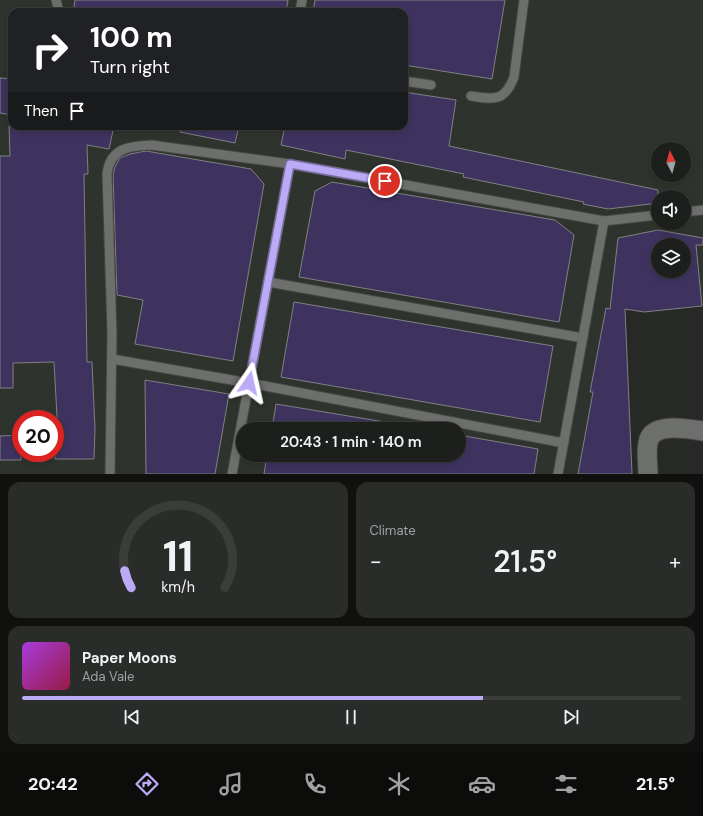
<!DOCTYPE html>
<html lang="en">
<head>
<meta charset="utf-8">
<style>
	:root { --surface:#1d1f1c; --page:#2a2c29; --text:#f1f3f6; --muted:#a0a2a3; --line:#3b3d3b; --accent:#bbaaf6 }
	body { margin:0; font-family:"DM Sans",sans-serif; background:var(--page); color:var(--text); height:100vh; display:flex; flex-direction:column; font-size:15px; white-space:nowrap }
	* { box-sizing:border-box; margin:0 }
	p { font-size:13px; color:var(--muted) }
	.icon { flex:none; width:22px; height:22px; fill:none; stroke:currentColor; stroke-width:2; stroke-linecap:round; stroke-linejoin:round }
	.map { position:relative; height:474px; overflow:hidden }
	.drawer { display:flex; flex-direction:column; gap:8px; padding:8px; background:#10110f; flex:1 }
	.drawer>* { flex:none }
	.banner { position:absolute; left:8px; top:8px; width:400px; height:122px; border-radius:12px; box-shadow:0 2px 6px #0003,0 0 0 1px var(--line); background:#202124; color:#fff; overflow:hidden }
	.needle { width:26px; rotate:354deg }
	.tools { position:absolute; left:651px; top:142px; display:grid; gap:8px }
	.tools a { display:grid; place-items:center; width:40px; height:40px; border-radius:50%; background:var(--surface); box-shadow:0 2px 6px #0003,0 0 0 1px var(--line); font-size:20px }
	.speed { position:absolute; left:12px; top:410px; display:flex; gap:8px; font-size:20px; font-weight:700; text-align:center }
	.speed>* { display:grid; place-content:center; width:52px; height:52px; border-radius:50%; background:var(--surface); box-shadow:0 2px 6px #0003,0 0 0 1px var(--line); line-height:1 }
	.speed .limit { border:6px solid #d22; background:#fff; color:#111 }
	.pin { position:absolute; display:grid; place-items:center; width:34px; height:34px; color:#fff; margin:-17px; border:2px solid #fff; border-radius:50%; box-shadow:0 1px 4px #0007 }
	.me { position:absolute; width:44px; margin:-22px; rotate:11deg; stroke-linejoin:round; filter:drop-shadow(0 0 3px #0008) }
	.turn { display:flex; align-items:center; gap:14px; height:84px; padding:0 16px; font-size:18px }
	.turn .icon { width:52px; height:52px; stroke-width:2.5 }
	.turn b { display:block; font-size:28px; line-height:34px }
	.then { display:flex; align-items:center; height:38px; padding:0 16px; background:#0003; gap:8px; font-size:15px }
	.big { font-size:30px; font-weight:600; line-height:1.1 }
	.drawer .tile { flex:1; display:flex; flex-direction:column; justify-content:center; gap:6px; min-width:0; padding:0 14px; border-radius:12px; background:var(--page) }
	.drawer .dial { align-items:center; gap:0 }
	.dial svg { height:104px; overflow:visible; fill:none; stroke:var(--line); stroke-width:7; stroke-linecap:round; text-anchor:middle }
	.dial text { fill:var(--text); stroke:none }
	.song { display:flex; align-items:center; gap:12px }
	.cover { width:48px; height:48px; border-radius:6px; background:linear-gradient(135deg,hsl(280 70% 55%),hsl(340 70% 35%)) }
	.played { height:4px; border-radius:2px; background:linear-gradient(90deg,var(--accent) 70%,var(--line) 70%) }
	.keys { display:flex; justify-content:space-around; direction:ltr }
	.heat { display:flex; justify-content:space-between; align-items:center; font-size:22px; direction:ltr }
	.drawer .tiles { flex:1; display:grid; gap:8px; grid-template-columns:1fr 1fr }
	.tile:last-child { grid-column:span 2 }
	.trip { position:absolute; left:236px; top:422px; width:230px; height:40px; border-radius:20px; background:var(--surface); box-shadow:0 2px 6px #0003,0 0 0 1px var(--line); font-weight:600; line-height:40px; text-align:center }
	.tab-bar { display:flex; height:64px; justify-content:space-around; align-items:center; background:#0c0c0b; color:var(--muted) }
	.tab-bar .icon { width:28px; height:28px }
	.tab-bar .selected { color:var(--accent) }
	.tab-bar b { font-size:18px; color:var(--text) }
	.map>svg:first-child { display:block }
	.built { fill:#2e342d; fill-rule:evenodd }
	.building { fill:#3e335f; stroke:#808083; fill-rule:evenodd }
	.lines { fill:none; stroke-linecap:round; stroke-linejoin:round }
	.service-casing { stroke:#454644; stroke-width:11 }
	.minor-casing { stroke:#454644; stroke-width:21 }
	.service { stroke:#6d6f6d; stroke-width:9 }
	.minor { stroke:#6d6f6d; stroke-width:19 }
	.route-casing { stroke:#7a6ea0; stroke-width:10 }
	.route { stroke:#bbaaf6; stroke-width:7 }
</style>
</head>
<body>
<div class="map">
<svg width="703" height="474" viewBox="0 0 703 474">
	<rect width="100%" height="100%" fill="#272926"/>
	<!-- built -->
	<path class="built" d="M0 0H703V305L612 311 578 474H0ZM12 12H404V126H12ZM658 149H684V175H658ZM658 197H684V223H658ZM658 245H684V271H658ZM21 419H55V453H21ZM243 429H459V455H243Z"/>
	<!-- building -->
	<g class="building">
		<polygon points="75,0 288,0 286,12 105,12 74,7"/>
		<polygon points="315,0 505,0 492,79 404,65 404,12 313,12"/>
		<polygon points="0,78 12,79 12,115 0,113"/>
		<polygon points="404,92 456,100 449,146 658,190 658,203 608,209 583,204 584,202 463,177 464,174 346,150 345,159 281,145 285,126 404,126"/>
		<polygon points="9,126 114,126 109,149 87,145 88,174 84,174 87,362 92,362 95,429 94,459 55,459 55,435 58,435 54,362 13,363 13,388 0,388 0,156 10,156"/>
		<polygon points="180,126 239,126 235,143 180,132"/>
		<polygon points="146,151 251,169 264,184 233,361 135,344 143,300 117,295 113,175 115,167 120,158 130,154"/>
		<polygon points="332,182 555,220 574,235 559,322 299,277 315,191"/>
		<path d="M658 230 703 238V245H696L702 306 644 312 625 309 632 474H578L593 392H590L606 308 610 309 618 238ZM658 245H684V271H658Z"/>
		<polygon points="294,302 553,346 540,422 281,377"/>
		<polygon points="145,380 229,394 215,474 146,474"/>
		<polygon points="276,404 385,422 384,429 272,429"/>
		<polygon points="21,435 21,460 0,460 0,436"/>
		<polygon points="459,435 538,449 534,474 264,474 267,455 459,455"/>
	</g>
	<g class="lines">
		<!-- service casing -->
		<g class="service-casing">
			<g id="service">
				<polyline points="56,0 58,8 61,12"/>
				<polyline points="300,12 302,0"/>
				<polyline points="404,81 431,85"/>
				<path d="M471 96C495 100 505 101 514 77L524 0"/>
				<polyline points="684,212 703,210"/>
				<polyline points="268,282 583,338"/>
				<polyline points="112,359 249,383 564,443"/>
				<path d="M110 474 112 333 107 174C110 148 129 146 151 145L290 164 604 221 658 215"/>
				<polyline points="232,474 290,164"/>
				<polyline points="558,474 604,221"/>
			</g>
		</g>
		<!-- minor casing -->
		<g class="minor-casing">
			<path id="minor" d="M648 474C648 464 646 453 648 443 651 421 689 429 703 431"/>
		</g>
		<!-- service -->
		<use href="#service" class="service"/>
		<!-- minor -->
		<use href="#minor" class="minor"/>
	</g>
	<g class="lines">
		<!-- route casing -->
		<g class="route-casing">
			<polyline id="route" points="249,383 290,164 385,181"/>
		</g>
		<!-- route -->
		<use href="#route" class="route"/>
	</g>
</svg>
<div class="tools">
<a><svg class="needle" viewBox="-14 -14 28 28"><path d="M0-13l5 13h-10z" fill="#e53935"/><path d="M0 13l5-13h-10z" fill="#a0a2a3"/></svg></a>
<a><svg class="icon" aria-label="sound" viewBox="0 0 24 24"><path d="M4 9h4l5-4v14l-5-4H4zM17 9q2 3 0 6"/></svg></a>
<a><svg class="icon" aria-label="layers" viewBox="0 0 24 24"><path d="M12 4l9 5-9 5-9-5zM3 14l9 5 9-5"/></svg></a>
</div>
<div class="speed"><div class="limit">20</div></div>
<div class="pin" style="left:385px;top:181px;background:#d93025"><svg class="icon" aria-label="arrive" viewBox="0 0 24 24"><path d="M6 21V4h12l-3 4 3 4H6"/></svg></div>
<svg class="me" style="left:249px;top:383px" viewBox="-20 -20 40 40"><path d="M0-17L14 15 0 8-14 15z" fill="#bbaaf6" stroke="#fff" stroke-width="4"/></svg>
<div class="trip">20:43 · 1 min · 140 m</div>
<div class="banner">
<div class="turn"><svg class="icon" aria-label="right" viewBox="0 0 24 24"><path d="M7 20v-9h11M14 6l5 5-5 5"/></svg><div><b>100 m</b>Turn right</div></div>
<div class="then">Then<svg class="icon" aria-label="arrive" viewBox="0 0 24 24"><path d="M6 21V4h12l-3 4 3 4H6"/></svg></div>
</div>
</div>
<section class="drawer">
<div class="tiles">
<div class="tile dial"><svg viewBox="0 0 100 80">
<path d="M14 69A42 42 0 1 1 86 69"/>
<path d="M14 69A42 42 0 0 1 9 56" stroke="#bbaaf6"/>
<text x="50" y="56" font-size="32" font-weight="700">11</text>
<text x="50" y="72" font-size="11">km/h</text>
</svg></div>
<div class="tile"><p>Climate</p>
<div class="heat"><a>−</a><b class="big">21.5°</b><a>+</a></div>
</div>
<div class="tile">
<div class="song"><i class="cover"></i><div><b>Paper Moons</b><p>Ada Vale</p></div></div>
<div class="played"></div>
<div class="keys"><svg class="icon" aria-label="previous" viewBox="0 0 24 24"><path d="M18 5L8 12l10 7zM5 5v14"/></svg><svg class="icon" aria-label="pause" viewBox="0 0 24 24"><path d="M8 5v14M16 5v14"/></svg><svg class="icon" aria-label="next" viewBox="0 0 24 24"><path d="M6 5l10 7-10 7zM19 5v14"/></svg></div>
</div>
</div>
</section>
<nav class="tab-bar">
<b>20:42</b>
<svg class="icon selected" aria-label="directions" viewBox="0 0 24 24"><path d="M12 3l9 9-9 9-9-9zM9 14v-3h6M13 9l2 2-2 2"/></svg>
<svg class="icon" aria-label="music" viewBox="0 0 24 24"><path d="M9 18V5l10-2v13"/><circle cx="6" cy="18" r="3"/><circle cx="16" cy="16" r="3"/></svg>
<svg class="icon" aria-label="phone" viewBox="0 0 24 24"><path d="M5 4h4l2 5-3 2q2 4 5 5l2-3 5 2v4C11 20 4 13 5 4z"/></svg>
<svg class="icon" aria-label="climate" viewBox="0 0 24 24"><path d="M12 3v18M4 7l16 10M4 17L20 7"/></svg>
<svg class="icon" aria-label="car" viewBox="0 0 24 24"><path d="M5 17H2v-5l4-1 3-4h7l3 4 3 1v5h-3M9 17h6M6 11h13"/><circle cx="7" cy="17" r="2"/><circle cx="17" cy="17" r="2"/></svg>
<svg class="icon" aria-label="filters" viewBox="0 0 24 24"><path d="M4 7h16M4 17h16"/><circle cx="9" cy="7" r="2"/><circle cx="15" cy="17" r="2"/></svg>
<b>21.5°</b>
</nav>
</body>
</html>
